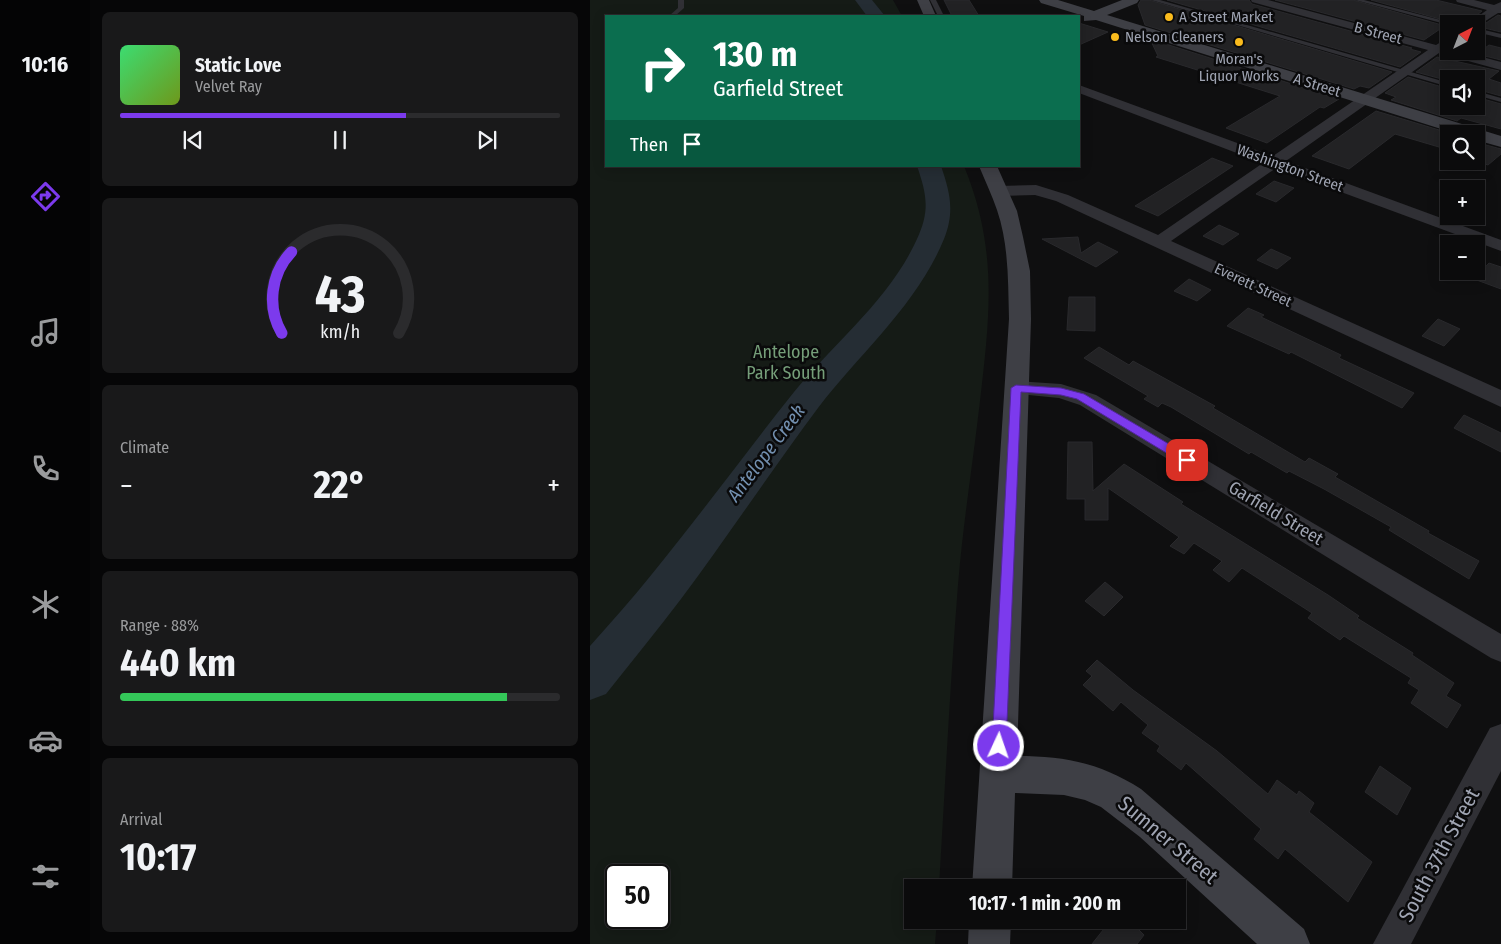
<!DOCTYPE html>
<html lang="en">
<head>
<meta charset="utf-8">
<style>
	:root { --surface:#0b0b0c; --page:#19191a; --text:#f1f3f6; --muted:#9a9b9d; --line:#2b2b2d; --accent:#7c3aed }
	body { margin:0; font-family:"Fira Sans Condensed",sans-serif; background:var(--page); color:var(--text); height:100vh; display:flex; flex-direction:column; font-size:19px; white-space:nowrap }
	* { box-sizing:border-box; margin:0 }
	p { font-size:16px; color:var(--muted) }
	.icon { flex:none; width:28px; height:28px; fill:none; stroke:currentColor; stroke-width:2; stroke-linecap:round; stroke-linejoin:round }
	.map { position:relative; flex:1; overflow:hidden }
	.drawer { display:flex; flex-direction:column; gap:12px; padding:12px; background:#060607; width:500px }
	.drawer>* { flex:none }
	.banner { position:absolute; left:15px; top:15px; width:475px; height:152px; border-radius:0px; box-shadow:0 2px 12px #0003,0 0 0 1px var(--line); background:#0b6e4f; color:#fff; overflow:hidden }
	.needle { width:32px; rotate:42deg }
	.buttons { position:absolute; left:850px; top:15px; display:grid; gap:10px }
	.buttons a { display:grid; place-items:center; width:45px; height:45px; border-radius:0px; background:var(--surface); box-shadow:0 2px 12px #0003,0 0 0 1px var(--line); font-size:25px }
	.speed { position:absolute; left:15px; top:864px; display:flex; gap:10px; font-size:25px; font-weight:700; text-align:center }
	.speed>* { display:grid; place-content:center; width:65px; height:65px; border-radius:50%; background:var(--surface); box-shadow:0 2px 12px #0003,0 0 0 1px var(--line); line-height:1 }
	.speed .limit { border:2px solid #111; border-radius:8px; background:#fff; color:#111 }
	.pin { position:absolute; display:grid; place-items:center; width:42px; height:42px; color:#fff; margin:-21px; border-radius:10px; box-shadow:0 2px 8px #0006 }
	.me { position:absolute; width:55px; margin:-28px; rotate:3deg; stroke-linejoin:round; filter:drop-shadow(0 0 4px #0008) }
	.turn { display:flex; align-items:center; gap:18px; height:105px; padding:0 25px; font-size:22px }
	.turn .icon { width:65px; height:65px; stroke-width:2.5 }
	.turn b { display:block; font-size:35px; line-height:42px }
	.then { display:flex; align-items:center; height:48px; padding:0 25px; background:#0003; gap:10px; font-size:19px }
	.big { font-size:38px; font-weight:700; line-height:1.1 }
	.drawer .card { flex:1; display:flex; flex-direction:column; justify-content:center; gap:8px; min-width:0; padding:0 18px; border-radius:8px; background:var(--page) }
	.drawer .dial { align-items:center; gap:0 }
	.dial svg { height:130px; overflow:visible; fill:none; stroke:var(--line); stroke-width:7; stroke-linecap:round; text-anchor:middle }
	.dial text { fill:var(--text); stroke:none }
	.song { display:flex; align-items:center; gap:15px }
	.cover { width:60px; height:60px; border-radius:8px; background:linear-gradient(135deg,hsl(140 70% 55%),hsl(80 70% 35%)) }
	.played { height:5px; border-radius:2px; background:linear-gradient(90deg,var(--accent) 65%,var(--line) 65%) }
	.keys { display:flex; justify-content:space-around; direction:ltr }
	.heat { display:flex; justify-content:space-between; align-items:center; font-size:28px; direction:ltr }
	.charge { height:8px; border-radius:4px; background:linear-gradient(90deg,#34c759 88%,var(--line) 0) }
	.trip { position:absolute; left:314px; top:879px; width:282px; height:50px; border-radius:0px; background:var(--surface); box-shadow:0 2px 12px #0003,0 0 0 1px var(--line); font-weight:700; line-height:50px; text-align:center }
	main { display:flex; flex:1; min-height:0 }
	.menu { display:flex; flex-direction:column; width:90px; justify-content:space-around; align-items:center; background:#040405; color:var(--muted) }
	.menu .icon { width:35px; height:35px }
	.menu .selected { color:var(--accent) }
	.menu b { font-size:22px; color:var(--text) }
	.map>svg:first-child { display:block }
	.green { fill:#151b16; fill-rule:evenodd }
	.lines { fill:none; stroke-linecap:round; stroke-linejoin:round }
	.river { fill:#252d34; fill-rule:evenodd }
	.building { fill:#222224; stroke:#29292c }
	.lane { fill:#303035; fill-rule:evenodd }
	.street { fill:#303035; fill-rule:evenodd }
	.secondary { fill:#3e3f45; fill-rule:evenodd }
	.route { fill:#7c3aed; stroke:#51269a }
	.poi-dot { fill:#fabb1d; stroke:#0a0a0b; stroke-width:2 }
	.labels { text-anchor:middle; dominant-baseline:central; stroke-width:5; stroke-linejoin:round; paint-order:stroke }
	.far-poi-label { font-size:15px; fill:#9fa4b2; stroke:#0a0a0b; text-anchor:start }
	.far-street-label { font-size:15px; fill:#9fa4b2; stroke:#0a0a0b }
	.park-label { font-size:18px; fill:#759e79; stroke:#0a0a0b }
	.street-label { font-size:18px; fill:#9fa4b2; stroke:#0a0a0b }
	.water-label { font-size:19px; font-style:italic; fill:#7390b0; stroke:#0a0a0b }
	.near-street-label { font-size:21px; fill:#9fa4b2; stroke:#0a0a0b }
</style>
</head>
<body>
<main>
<nav class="menu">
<b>10:16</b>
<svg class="icon selected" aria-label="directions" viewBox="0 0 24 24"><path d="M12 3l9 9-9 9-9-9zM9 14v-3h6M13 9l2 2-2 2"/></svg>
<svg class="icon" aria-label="music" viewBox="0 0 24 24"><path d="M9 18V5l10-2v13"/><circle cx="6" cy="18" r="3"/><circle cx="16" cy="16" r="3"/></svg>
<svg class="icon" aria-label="phone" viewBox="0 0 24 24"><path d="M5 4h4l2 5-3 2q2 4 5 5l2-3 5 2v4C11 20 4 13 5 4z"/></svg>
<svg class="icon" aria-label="climate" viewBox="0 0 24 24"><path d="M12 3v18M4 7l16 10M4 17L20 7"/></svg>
<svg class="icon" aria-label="car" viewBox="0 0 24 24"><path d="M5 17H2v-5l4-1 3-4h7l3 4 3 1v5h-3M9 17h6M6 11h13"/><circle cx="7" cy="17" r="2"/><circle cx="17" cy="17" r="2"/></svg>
<svg class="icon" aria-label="filters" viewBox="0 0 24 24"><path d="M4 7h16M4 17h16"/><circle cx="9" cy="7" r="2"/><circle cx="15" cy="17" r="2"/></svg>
</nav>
<section class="drawer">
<div class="card">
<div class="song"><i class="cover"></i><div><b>Static Love</b><p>Velvet Ray</p></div></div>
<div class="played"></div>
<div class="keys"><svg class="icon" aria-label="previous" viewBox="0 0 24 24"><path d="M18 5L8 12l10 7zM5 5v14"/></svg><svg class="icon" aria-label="pause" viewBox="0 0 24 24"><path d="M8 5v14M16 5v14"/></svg><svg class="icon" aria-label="next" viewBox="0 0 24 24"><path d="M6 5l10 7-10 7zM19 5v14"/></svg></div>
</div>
<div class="card dial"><svg viewBox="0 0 100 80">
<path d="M14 69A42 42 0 1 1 86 69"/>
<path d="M14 69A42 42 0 0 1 20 19" stroke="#7c3aed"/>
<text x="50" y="56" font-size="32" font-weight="700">43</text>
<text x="50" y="72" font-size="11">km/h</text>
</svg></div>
<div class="card"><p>Climate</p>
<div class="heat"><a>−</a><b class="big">22°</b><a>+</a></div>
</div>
<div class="card"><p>Range · 88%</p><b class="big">440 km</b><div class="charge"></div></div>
<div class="card"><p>Arrival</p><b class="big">10:17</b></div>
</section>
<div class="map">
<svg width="911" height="944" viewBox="0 0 911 944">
	<rect width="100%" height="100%" fill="#0f0f10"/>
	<!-- green -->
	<path class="green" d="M0 0H303L312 16H16V166H374C408 249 400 315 390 401 383 462 373 524 368 585 360 686 355 787 349 887L322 888V920H347L345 944H0ZM26 875H69V918H26Z"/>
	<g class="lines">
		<!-- river -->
		<g class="river">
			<polygon points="265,0 282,0 295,16 277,16"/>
			<path d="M327 166H351C360 192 365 212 354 239 327 305 270 353 228 408 181 471 138 536 91 599 67 631 41 662 16 694L0 700V646C21 622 42 599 62 574 111 514 156 452 204 392 245 342 300 299 327 239 340 211 337 195 327 166Z"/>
		</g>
	</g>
	<!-- building -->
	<g class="building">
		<polygon points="354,0 379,0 389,16 362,16"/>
		<polygon points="551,0 559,0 802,72 779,88 770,86 764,89 555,25 548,5"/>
		<polygon points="577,0 659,0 662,4 822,48 820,49 831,52 810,67"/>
		<polygon points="685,0 763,0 859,27 859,29 853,27 834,40"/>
		<polygon points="781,0 846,0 892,11 876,24 868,24"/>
		<polygon points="908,15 911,16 911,32 890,27"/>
		<polygon points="489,23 518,32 489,45"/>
		<polygon points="560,39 749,99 734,108 730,107 677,143 636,128 690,96 566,57 568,56"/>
		<polygon points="899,45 911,48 911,60 887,54"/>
		<polygon points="847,57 909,71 899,79 911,83 911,96 886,89 886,79 859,79 859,81 826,72"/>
		<polygon points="818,77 859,89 859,106 886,106 886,97 911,104 911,129 871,118 867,121 801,100 806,97 795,93"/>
		<polygon points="786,111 859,133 859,150 805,134 759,169 722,156"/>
		<polygon points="896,145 911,149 911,154 898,165 886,161 886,154"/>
		<polygon points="622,158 643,166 568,216 545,206"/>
		<polygon points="684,181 704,188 686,202 666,194"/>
		<polygon points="629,225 649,234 633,245 613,236"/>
		<polygon points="488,237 491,253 508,242 528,252 506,267 452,239"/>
		<polygon points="681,249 701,258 687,269 667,260"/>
		<polygon points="899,263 911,267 911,289 884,279"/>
		<polygon points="599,279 621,290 607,301 584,291"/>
		<polygon points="479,297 505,297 505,331 477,330"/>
		<polygon points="658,308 674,315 671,317 751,355 749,358 824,393 812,408 701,352 699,354 637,326"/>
		<polygon points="848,319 870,329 854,346 832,336"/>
		<polygon points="509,347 539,365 543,361 625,406 623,408 715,462 719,458 748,474 745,477 839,531 838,533 889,561 879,579 799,530 801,527 734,489 699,471 697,473 661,452 659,454 581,407 572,403 568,407 554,399 558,396 494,358"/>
		<polygon points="874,415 911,433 911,452 864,428"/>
		<polygon points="478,442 502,442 503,491 534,464 593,502 591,504 738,595 769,616 767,618 823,653 822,655 864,683 856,696 871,705 857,728 821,703 829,690 818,683 821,678 754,636 750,640 718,618 722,613 652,568 639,582 623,570 632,561 604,543 594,554 580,546 589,537 518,488 518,520 495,520 495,499 477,499"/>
		<polygon points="515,582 533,597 514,616 495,601"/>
		<polygon points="507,660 543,690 627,751 678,794 687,780 707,795 709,791 724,803 719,812 782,862 758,902 695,849 688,859 664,839 671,829 596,763 591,770 567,751 570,746 552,733 558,725 531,702 523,711 493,685 502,676 496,671"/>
		<polygon points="790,766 821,788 807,815 775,792"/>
		<polygon points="521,920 539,920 554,935 547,944 502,944"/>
	</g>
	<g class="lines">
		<!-- lane -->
		<g class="lane">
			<polygon points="88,0 94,0 94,8 85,16 79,16 88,8"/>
			<polygon points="340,0 346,0 354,16 348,16"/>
			<polygon points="561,0 570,0 859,83 859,87"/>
			<polygon points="765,0 774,0 866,24 859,25"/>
			<polygon points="886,28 911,34 911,38 886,32"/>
			<polygon points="886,91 911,98 911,102 886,95"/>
		</g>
		<!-- street -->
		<g class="street">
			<polygon points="661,0 678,0 846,45 859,37 857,48 859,51 870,51 911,62 911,70 849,53 696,161 911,240 911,251 686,168 581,241 911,390 911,407 466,201 445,195 409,196 403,194 401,191 403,188 409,186 446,185 478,195 568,235 673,163 489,93 489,85 683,156 838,50 662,2"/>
			<polygon points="866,0 884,0 904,5 911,2 911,13 908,13 886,27 886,24 878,24 897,10 867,2"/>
			<polygon points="426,381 471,384 506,395 911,634 911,662 901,658 490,405 469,398 418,393 415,388 418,383"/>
			<polygon points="911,724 911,771 821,944 783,944 900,728"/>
		</g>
		<!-- secondary -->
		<g class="secondary">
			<polygon points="327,0 339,0 346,16 334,16"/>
			<polygon points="449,0 468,0 504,11 532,0 549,0 547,3 517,15 911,136 911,147 886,140 886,134 867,134 506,20 494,21 494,16 451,3"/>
			<path d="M389 166H407L427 211 433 237 440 271 441 319 427 756C475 756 510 763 551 789L714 929 720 944H667L550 837 511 807 495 800 474 795 425 793 422 888H382L419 319C418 283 419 245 407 210 402 195 395 181 389 166Z"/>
			<polygon points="379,920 421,920 420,944 378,944"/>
		</g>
	</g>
	<!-- route -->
	<polygon class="route" points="426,385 471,388 494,394 601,457 603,460 597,464 593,463 487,399 471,395 431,392 416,746 414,751 409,753 404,751 402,746 421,388"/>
	<!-- markers -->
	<g class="poi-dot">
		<circle cx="579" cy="17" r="5"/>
		<circle cx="525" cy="37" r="5"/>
		<circle cx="649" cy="42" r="5"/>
	</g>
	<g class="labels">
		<!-- far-poi labels -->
		<g class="far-poi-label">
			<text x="589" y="17">A Street Market</text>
			<text x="535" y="37">Nelson Cleaners</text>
			<text x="649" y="59" text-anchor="middle">Moran's<tspan x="649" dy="17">Liquor Works</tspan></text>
		</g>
		<!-- far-street labels -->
		<g class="far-street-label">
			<text transform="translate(788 33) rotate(15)">B Street</text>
			<text transform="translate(727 85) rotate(17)">A Street</text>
			<text transform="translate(700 168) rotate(20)">Washington Street</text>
			<text transform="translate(663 285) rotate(25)">Everett Street</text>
		</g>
		<!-- park labels -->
		<g class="park-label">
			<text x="196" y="352">Antelope<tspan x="196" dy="21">Park South</tspan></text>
		</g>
		<!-- street labels -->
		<g class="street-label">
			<text transform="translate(686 513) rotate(31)">Garfield Street</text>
		</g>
		<!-- water labels -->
		<g class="water-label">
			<text transform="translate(176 453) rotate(-53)">Antelope Creek</text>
		</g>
		<!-- near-street labels -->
		<g class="near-street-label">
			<text transform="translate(578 840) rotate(40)">Sumner Street</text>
			<text transform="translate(849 855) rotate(-62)">South 37th Street</text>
		</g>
	</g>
</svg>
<div class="buttons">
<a><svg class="needle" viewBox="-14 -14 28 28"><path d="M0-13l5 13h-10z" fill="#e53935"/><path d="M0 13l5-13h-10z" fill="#9a9b9d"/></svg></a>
<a><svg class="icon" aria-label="sound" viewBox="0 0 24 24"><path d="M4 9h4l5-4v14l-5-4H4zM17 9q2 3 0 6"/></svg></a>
<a><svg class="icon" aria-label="search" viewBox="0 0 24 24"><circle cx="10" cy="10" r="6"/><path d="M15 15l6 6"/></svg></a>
<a>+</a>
<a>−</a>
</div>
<div class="speed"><div class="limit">50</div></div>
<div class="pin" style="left:597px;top:460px;background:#d93025"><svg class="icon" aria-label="arrive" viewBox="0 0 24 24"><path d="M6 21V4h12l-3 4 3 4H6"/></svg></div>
<svg class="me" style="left:409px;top:746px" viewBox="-20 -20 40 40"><circle r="17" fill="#7c3aed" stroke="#fff" stroke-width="3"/><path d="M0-11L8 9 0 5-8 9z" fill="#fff"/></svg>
<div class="trip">10:17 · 1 min · 200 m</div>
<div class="banner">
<div class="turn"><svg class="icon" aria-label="right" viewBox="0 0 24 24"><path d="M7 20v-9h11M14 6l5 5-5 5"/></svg><div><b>130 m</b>Garfield Street</div></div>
<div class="then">Then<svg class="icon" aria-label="arrive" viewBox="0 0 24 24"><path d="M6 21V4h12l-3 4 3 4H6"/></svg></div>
</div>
</div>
</main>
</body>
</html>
